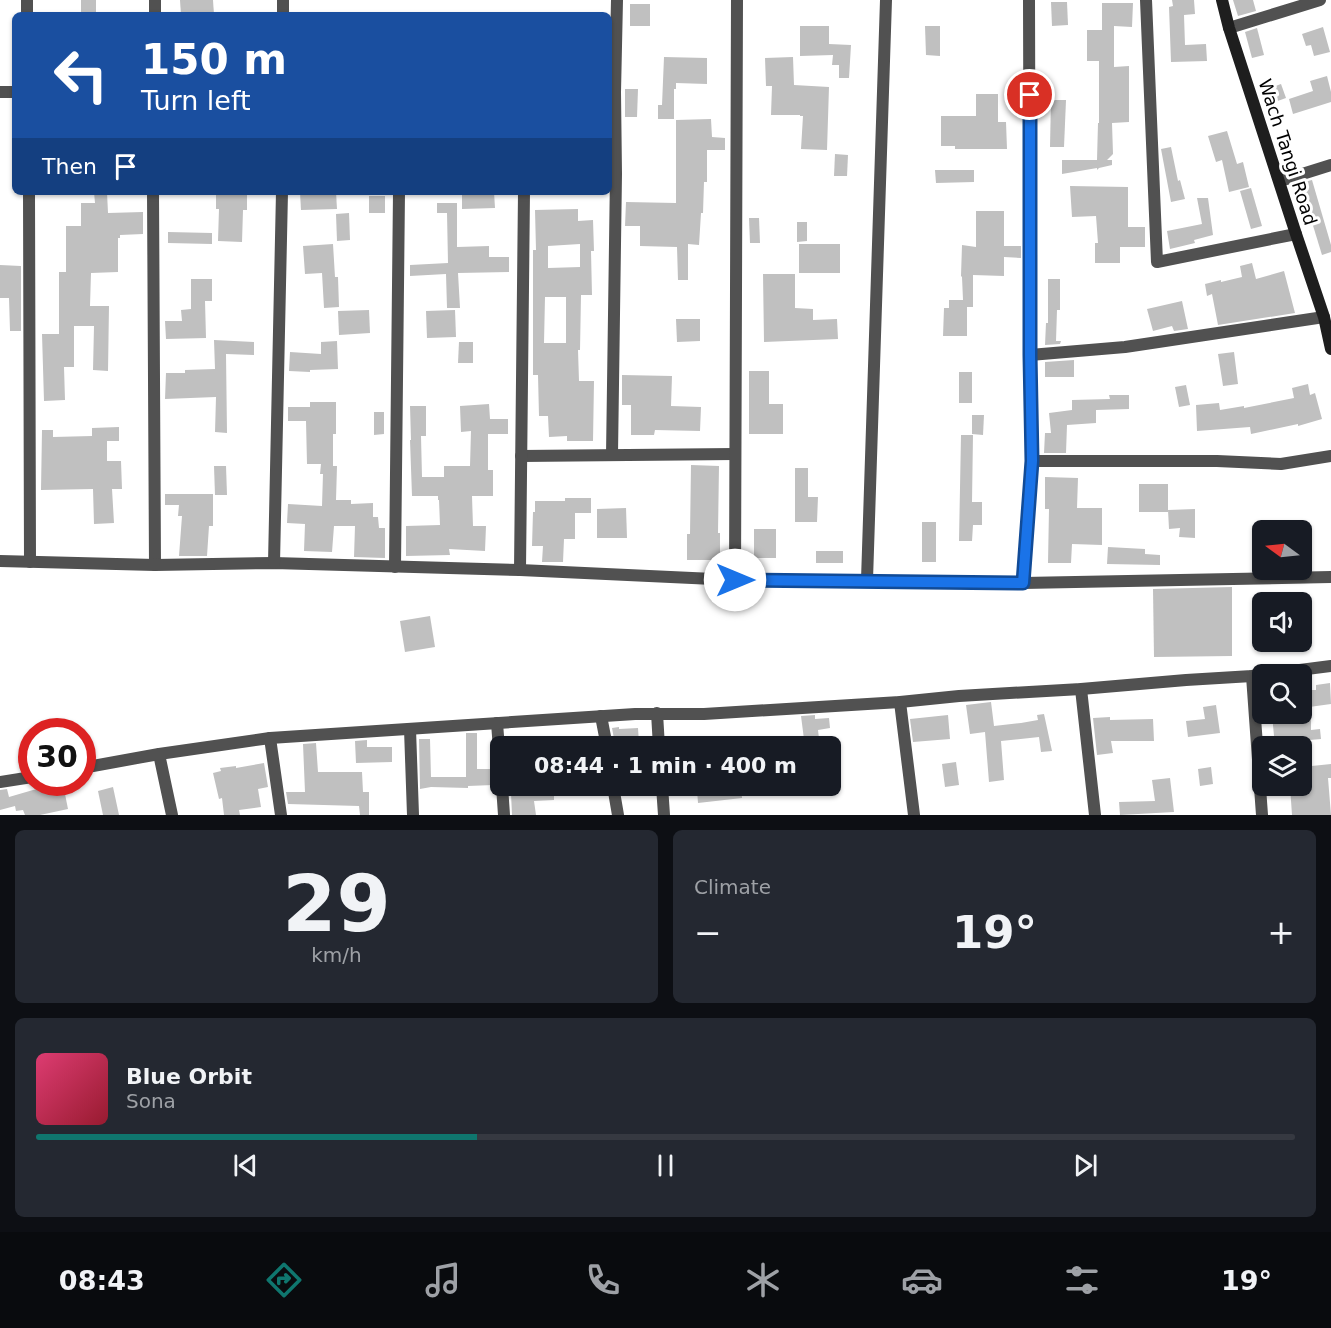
<!DOCTYPE html>
<html lang="en">
<head>
<meta charset="utf-8">
<style>
	:root { --surface:#171b24; --page:#242831; --text:#f1f3f6; --muted:#9ea1a6; --line:#363941; --accent:#0f766e }
	body { margin:0; font-family:"DejaVu Sans",sans-serif; background:var(--page); color:var(--text); height:100vh; display:flex; flex-direction:column; font-size:22px; white-space:nowrap }
	* { box-sizing:border-box; margin:0 }
	p { font-size:20px; color:var(--muted) }
	.icon { flex:none; width:33px; height:33px; fill:none; stroke:currentColor; stroke-width:2; stroke-linecap:round; stroke-linejoin:round }
	.map { position:relative; height:815px; overflow:hidden }
	.details { display:flex; flex-direction:column; gap:15px; padding:15px; background:#0d0f14; flex:1 }
	.details>* { flex:none }
	.hud { position:absolute; left:12px; top:12px; width:600px; height:183px; border-radius:9px; box-shadow:0 2px 4px #0004; background:#1a4fa0; color:#fff; overflow:hidden }
	.needle { width:39px; rotate:285deg }
	.buttons { position:absolute; left:1252px; top:520px; display:grid; gap:12px }
	.buttons a { display:grid; place-items:center; width:60px; height:60px; border-radius:9px; background:var(--surface); box-shadow:0 2px 4px #0004; font-size:30px }
	.speed { position:absolute; left:18px; top:718px; display:flex; gap:12px; font-size:30px; font-weight:700; text-align:center }
	.speed>* { display:grid; place-content:center; width:78px; height:78px; border-radius:50%; background:var(--surface); box-shadow:0 2px 4px #0004; line-height:1 }
	.speed .limit { border:9px solid #d22; background:#fff; color:#111 }
	.pin { position:absolute; display:grid; place-items:center; width:51px; height:51px; color:#fff; margin:-26px; border:3px solid #fff; border-radius:50%; box-shadow:0 2px 6px #0007 }
	.me { position:absolute; width:66px; margin:-33px; rotate:90deg; stroke-linejoin:round; filter:drop-shadow(0 0 4px #0008) }
	.turn { display:flex; align-items:center; gap:21px; height:126px; padding:0 30px; font-size:27px }
	.turn .icon { width:78px; height:78px; stroke-width:2.5 }
	.turn b { display:block; font-size:42px; line-height:51px }
	.then { display:flex; align-items:center; height:57px; padding:0 30px; background:#0003; gap:12px; font-size:22px }
	.big { font-size:45px; font-weight:600; line-height:1.1 }
	.details .tile { flex:1; display:flex; flex-direction:column; justify-content:center; gap:9px; min-width:0; padding:0 21px; border-radius:9px; background:var(--page) }
	.details .dial { align-items:center; gap:0 }
	.dial b { font-size:78px; line-height:1 }
	.song { display:flex; align-items:center; gap:18px }
	.cover { width:72px; height:72px; border-radius:9px; background:linear-gradient(135deg,hsl(340 70% 55%),hsl(350 70% 35%)) }
	.played { height:6px; border-radius:3px; background:linear-gradient(90deg,var(--accent) 35%,var(--line) 35%) }
	.keys { display:flex; justify-content:space-around; direction:ltr }
	.heat { display:flex; justify-content:space-between; align-items:center; font-size:33px; direction:ltr }
	.details .tiles { flex:1; display:grid; gap:15px; grid-template-columns:1fr 1fr }
	.tile:last-child { grid-column:span 2 }
	.trip { position:absolute; left:490px; top:736px; width:351px; height:60px; border-radius:9px; background:var(--surface); box-shadow:0 2px 4px #0004; font-weight:600; line-height:60px; text-align:center }
	.dock { display:flex; height:96px; justify-content:space-around; align-items:center; background:#090b0e; color:var(--muted) }
	.dock .icon { width:42px; height:42px }
	.dock .on { color:var(--accent) }
	.dock b { font-size:27px; color:var(--text) }
	.map>svg:first-child { display:block }
	.building { fill:#c0c0c0; fill-rule:evenodd }
	.lines { fill:none; stroke-linecap:round; stroke-linejoin:round }
	.street { stroke:#515151; stroke-width:12 }
	.secondary { stroke:#1e1e1e; stroke-width:12 }
	.route-casing { stroke:#114b97; stroke-width:15 }
	.route { stroke:#1a73e8; stroke-width:10 }
	.labels { text-anchor:middle; dominant-baseline:central; stroke-width:6; stroke-linejoin:round; paint-order:stroke }
	.street-label { font-size:18px; fill:#000; stroke:#fff }
</style>
</head>
<body>
<div class="map">
<svg width="1331" height="815" viewBox="0 0 1331 815">
	<rect width="100%" height="100%" fill="#fff"/>
	<!-- building -->
	<g class="building">
		<rect x="81" y="0" width="15" height="15"/>
		<polygon points="180,0 213,0 214,15 181,15"/>
		<polygon points="1172,0 1194,0 1195,14 1184,15 1185,45 1206,44 1207,61 1171,62 1169,7 1173,6"/>
		<polygon points="1233,0 1253,0 1256,11 1238,16"/>
		<polygon points="1051,2 1067,2 1068,25 1052,26"/>
		<polygon points="1102,3 1133,3 1132,27 1114,26 1114,67 1129,66 1129,122 1112,123 1113,154 1107,160 1112,160 1112,165 1099,168 1097,170 1097,168 1062,174 1062,160 1097,160 1098,123 1099,123 1099,61 1087,61 1087,30 1102,30"/>
		<rect x="630" y="4" width="20" height="22"/>
		<polygon points="800,26 829,26 829,44 851,45 849,78 839,78 839,65 832,65 833,55 800,56"/>
		<polygon points="925,26 940,26 940,56 926,55"/>
		<polygon points="1323,27 1330,52 1314,56 1311,45 1306,46 1302,34"/>
		<polygon points="1257,28 1264,55 1252,58 1245,32"/>
		<polygon points="664,57 707,58 707,84 676,83 676,89 674,89 674,119 658,119 658,105 662,105"/>
		<polygon points="793,57 794,85 829,87 827,150 801,149 803,116 800,116 800,115 771,115 772,86 766,86 765,58"/>
		<polygon points="1327,76 1331,92 1331,102 1293,114 1289,99 1313,91 1310,81"/>
		<polygon points="1281,84 1286,98 1269,104 1264,90"/>
		<polygon points="625,89 638,89 637,117 625,117"/>
		<polygon points="976,94 998,94 998,122 1006,122 1007,149 955,149 955,146 941,146 941,116 976,116"/>
		<polygon points="1051,100 1066,100 1064,147 1050,147"/>
		<polygon points="711,119 712,137 725,138 725,150 707,150 707,182 704,182 703,213 701,213 699,245 688,244 688,280 678,280 677,247 640,246 640,226 625,226 626,202 676,203 676,120"/>
		<polygon points="1227,131 1237,164 1243,162 1249,187 1229,192 1222,160 1216,162 1208,136"/>
		<polygon points="1171,147 1178,181 1180,180 1185,199 1171,202 1161,149"/>
		<polygon points="835,154 848,155 847,176 834,176"/>
		<polygon points="935,170 974,170 974,182 936,183"/>
		<polygon points="1312,180 1331,245 1331,252 1322,255 1300,183"/>
		<polygon points="1070,186 1128,187 1128,227 1145,227 1145,247 1120,247 1120,263 1095,263 1095,243 1098,243 1096,216 1072,217"/>
		<polygon points="1251,188 1262,226 1251,229 1240,191"/>
		<polygon points="94,192 107,192 108,213 143,212 143,234 120,235 120,238 118,238 118,272 91,273 90,306 109,306 108,371 93,370 94,326 74,326 74,367 64,367 65,400 44,401 42,334 59,334 59,272 66,272 66,226 81,226 81,203 95,203"/>
		<polygon points="216,192 247,192 247,210 243,210 242,242 218,241 219,209 216,209"/>
		<polygon points="300,192 336,192 337,209 301,210"/>
		<polygon points="462,192 494,192 495,208 462,209"/>
		<rect x="369" y="196" width="16" height="17"/>
		<polygon points="1197,198 1208,198 1213,235 1194,240 1195,243 1170,249 1167,231 1202,224"/>
		<polygon points="437,203 457,203 457,247 489,246 489,257 509,257 509,272 458,273 460,308 447,308 446,274 410,276 410,265 448,263 447,213 437,213"/>
		<path d="M578 209V221L593 220 594 251H591L592 295H581L580 350H578L579 381H594L593 441H567V436L549 437 548 416H539L538 375H533V250H536L535 210ZM580 244V267L548 268V246ZM545 297H566V343H544Z"/>
		<polygon points="976,211 1004,211 1004,246 1021,246 1021,258 1004,257 1004,276 973,275 973,307 967,307 967,336 943,336 944,308 949,308 949,300 963,300 962,277 961,276 962,245 976,247"/>
		<polygon points="349,213 350,240 337,241 336,214"/>
		<polygon points="749,218 759,218 760,243 750,243"/>
		<polygon points="797,222 807,222 807,241 797,242"/>
		<polygon points="168,232 212,233 212,244 168,243"/>
		<polygon points="333,244 335,277 338,277 339,307 324,308 322,273 305,274 303,246"/>
		<rect x="799" y="244" width="41" height="29"/>
		<polygon points="1252,263 1256,279 1284,271 1295,313 1218,325 1212,294 1207,296 1205,284 1221,280 1221,282 1242,277 1240,266"/>
		<polygon points="0,265 21,266 21,331 10,331 9,298 0,298"/>
		<polygon points="763,274 795,274 795,308 813,309 813,320 837,319 838,339 764,342"/>
		<polygon points="191,279 212,279 212,301 205,301 206,338 166,339 165,321 182,321 181,310 191,309"/>
		<polygon points="1048,279 1060,279 1060,310 1057,310 1056,341 1061,341 1060,344 1045,345 1046,323 1048,323"/>
		<polygon points="1182,301 1188,329 1174,331 1172,326 1153,331 1147,309"/>
		<polygon points="369,310 370,333 339,335 338,311"/>
		<polygon points="455,310 456,337 427,338 426,311"/>
		<polygon points="676,319 700,319 700,341 677,342"/>
		<polygon points="214,340 254,342 254,355 226,354 227,433 215,432 216,397 165,399 166,373 185,373 185,370 215,369"/>
		<polygon points="337,341 338,369 310,370 310,372 289,371 290,352 321,354 321,342"/>
		<polygon points="459,342 473,342 473,363 458,363"/>
		<polygon points="1234,352 1238,384 1223,386 1218,354"/>
		<polygon points="1074,360 1074,377 1045,377 1045,362"/>
		<polygon points="749,371 769,371 769,404 783,404 783,434 749,434"/>
		<rect x="959" y="372" width="13" height="31"/>
		<polygon points="622,375 672,376 671,406 701,407 700,431 655,430 654,435 631,435 631,405 622,405"/>
		<polygon points="1308,384 1310,395 1315,393 1322,419 1298,426 1298,424 1251,434 1250,427 1197,431 1196,405 1219,403 1220,410 1244,406 1244,408 1294,398 1292,388"/>
		<polygon points="1186,385 1190,405 1179,407 1175,387"/>
		<polygon points="1109,395 1129,395 1129,409 1096,410 1096,423 1067,425 1066,453 1044,453 1045,433 1051,433 1049,413 1072,410 1072,400 1110,399"/>
		<polygon points="310,402 336,402 336,434 333,434 333,466 337,466 336,500 351,500 351,504 373,503 373,517 378,517 379,528 385,528 385,558 354,557 355,526 334,526 332,552 304,551 305,524 287,523 288,504 322,506 323,474 320,474 321,464 307,464 306,421 288,421 288,407 310,407"/>
		<polygon points="489,404 490,419 508,419 508,434 488,434 488,470 493,470 493,496 472,496 473,526 486,526 485,551 449,549 450,555 406,556 406,526 440,525 439,500 438,500 438,496 412,496 410,440 411,440 410,406 426,406 426,436 421,436 422,477 444,477 444,466 470,466 471,431 461,432 460,406"/>
		<polygon points="374,412 384,412 384,434 374,435"/>
		<polygon points="972,415 984,415 983,435 972,434"/>
		<polygon points="119,427 119,441 107,441 107,461 121,461 122,489 112,489 114,523 94,524 93,489 41,490 42,430 53,430 53,437 92,436 92,428"/>
		<polygon points="961,435 973,435 972,502 982,502 982,525 973,525 972,541 959,541"/>
		<polygon points="691,465 719,466 718,533 720,533 720,560 687,560 687,534 690,534"/>
		<polygon points="214,466 226,466 227,495 215,495"/>
		<polygon points="795,468 808,468 808,497 818,497 817,522 795,522"/>
		<polygon points="1045,477 1078,478 1077,508 1102,508 1102,545 1072,544 1071,563 1048,563 1049,509 1045,509"/>
		<rect x="1139" y="484" width="29" height="28"/>
		<polygon points="165,494 213,494 213,526 209,526 207,556 179,556 182,516 178,516 179,505 165,505"/>
		<polygon points="565,498 591,498 591,513 575,513 575,539 564,539 563,562 542,562 543,546 532,546 533,512 535,512 535,501 565,501"/>
		<polygon points="626,508 627,538 597,538 597,509"/>
		<polygon points="1195,509 1195,538 1179,537 1180,528 1169,529 1168,510"/>
		<rect x="922" y="522" width="14" height="40"/>
		<rect x="754" y="529" width="22" height="29"/>
		<polygon points="1108,547 1145,549 1145,554 1160,555 1160,565 1107,564"/>
		<rect x="816" y="551" width="27" height="12"/>
		<polygon points="1232,587 1232,656 1154,657 1153,589"/>
		<polygon points="430,616 435,647 405,652 400,621"/>
		<polygon points="1330,683 1331,704 1302,708 1302,690 1316,690 1316,685"/>
		<polygon points="991,702 994,726 1021,723 1038,720 1037,715 1044,714 1052,751 1041,752 1039,737 1001,741 1004,780 989,782 985,732 970,734 966,705"/>
		<polygon points="1216,705 1220,733 1188,737 1186,721 1205,719 1203,707"/>
		<polygon points="1272,714 1311,714 1311,730 1320,729 1321,739 1287,742 1287,747 1275,747"/>
		<polygon points="815,715 815,719 829,718 830,728 818,730 820,747 805,747 801,716"/>
		<polygon points="948,715 950,739 913,742 910,719"/>
		<polygon points="1110,717 1110,720 1153,719 1154,741 1111,741 1113,753 1097,755 1093,718"/>
		<polygon points="619,727 619,729 638,728 639,743 615,744 612,728"/>
		<polygon points="466,733 477,733 477,769 492,769 493,785 468,786 468,788 431,787 420,789 419,739 430,739 431,777 466,777"/>
		<polygon points="367,740 367,747 392,747 392,762 356,763 355,741"/>
		<polygon points="316,743 318,772 362,772 363,792 369,792 369,815 360,815 359,806 288,804 286,792 305,792 303,744"/>
		<polygon points="956,762 959,785 945,787 942,764"/>
		<polygon points="264,763 268,787 258,789 261,807 239,810 240,815 224,815 222,798 219,799 213,773 221,771 220,768 236,766 236,768"/>
		<polygon points="1331,764 1331,778 1328,778 1331,815 1292,815 1290,786 1302,786 1302,767"/>
		<polygon points="1211,767 1213,784 1200,786 1198,769"/>
		<polygon points="1170,778 1174,812 1120,815 1119,802 1155,801 1152,780"/>
		<polygon points="63,784 68,809 40,815 25,815 23,810 16,811 15,806 0,810 0,790 7,789 9,797 33,790"/>
		<polygon points="741,786 742,798 698,803 697,790"/>
		<polygon points="113,787 119,815 103,815 98,791"/>
		<polygon points="554,789 554,800 534,801 536,815 512,815 511,793 527,793 526,790"/>
	</g>
	<g class="lines">
		<!-- street -->
		<g class="street">
			<polyline points="27,0 27,15"/>
			<polyline points="283,0 283,15"/>
			<polyline points="1146,0 1157,262 1296,234"/>
			<polyline points="155,15 155,0"/>
			<polyline points="1229,28 1320,0"/>
			<polyline points="0,92 15,92"/>
			<polyline points="1280,181 1331,165"/>
			<polyline points="29,192 30,562"/>
			<polyline points="153,192 155,565"/>
			<polyline points="1030,355 1125,347 1324,317"/>
			<polyline points="612,455 616,174 615,92 617,0"/>
			<polyline points="521,456 735,454"/>
			<polyline points="1032,461 1217,461 1281,464 1331,456"/>
			<polyline points="0,561 155,565 274,563 520,570 735,580 939,582 1023,583 1331,577"/>
			<polyline points="274,563 282,192"/>
			<polyline points="395,567 399,192"/>
			<polyline points="520,570 524,192"/>
			<polyline points="735,580 737,0"/>
			<polyline points="867,580 886,0"/>
			<polyline points="1023,583 1032,461 1030,355 1029,0"/>
			<polyline points="1252,676 1262,815"/>
			<polyline points="1081,689 1095,815"/>
			<polyline points="900,702 914,815"/>
			<polyline points="657,713 659,747"/>
			<polyline points="601,716 607,747"/>
			<polyline points="497,723 501,775"/>
			<polyline points="410,729 413,815"/>
			<polyline points="270,738 281,815"/>
			<polyline points="159,754 172,815"/>
			<polyline points="82,768 159,754 270,738 635,714 704,714 900,702 959,696 1081,689 1186,680 1252,676 1331,666"/>
			<polyline points="0,782 32,777"/>
			<polyline points="502,786 504,815"/>
			<polyline points="613,786 618,815"/>
			<polyline points="662,786 664,815"/>
		</g>
		<!-- secondary -->
		<polyline class="secondary" points="1222,0 1229,28 1296,234 1324,317 1331,349"/>
	</g>
	<g class="lines">
		<!-- route casing -->
		<g class="route-casing">
			<polyline id="route" points="735,580 1023,583 1032,461 1030,355 1030,95"/>
		</g>
		<!-- route -->
		<use href="#route" class="route"/>
	</g>
	<g class="labels">
		<!-- street labels -->
		<g class="street-label">
			<text transform="translate(1288 152) rotate(72)">Wach Tangi Road</text>
		</g>
	</g>
</svg>
<div class="buttons">
<a><svg class="needle" viewBox="-14 -14 28 28"><path d="M0-13l5 13h-10z" fill="#e53935"/><path d="M0 13l5-13h-10z" fill="#9ea1a6"/></svg></a>
<a><svg class="icon" aria-label="sound" viewBox="0 0 24 24"><path d="M4 9h4l5-4v14l-5-4H4zM17 9q2 3 0 6"/></svg></a>
<a><svg class="icon" aria-label="search" viewBox="0 0 24 24"><circle cx="10" cy="10" r="6"/><path d="M15 15l6 6"/></svg></a>
<a><svg class="icon" aria-label="layers" viewBox="0 0 24 24"><path d="M12 4l9 5-9 5-9-5zM3 14l9 5 9-5"/></svg></a>
</div>
<div class="speed"><div class="limit">30</div></div>
<div class="pin" style="left:1030px;top:95px;background:#d93025"><svg class="icon" aria-label="arrive" viewBox="0 0 24 24"><path d="M6 21V4h12l-3 4 3 4H6"/></svg></div>
<svg class="me" style="left:735px;top:580px" viewBox="-20 -20 40 40"><circle r="19" fill="#fff"/><path d="M0-13L10 11 0 6-10 11z" fill="#1a73e8"/></svg>
<div class="trip">08:44 · 1 min · 400 m</div>
<div class="hud">
<div class="turn"><svg class="icon" aria-label="left" viewBox="0 0 24 24"><path d="M17 20v-9H6M10 6l-5 5 5 5"/></svg><div><b>150 m</b>Turn left</div></div>
<div class="then">Then<svg class="icon" aria-label="arrive" viewBox="0 0 24 24"><path d="M6 21V4h12l-3 4 3 4H6"/></svg></div>
</div>
</div>
<section class="details">
<div class="tiles">
<div class="tile dial"><b>29</b><p>km/h</p></div>
<div class="tile"><p>Climate</p>
<div class="heat"><a>−</a><b class="big">19°</b><a>+</a></div>
</div>
<div class="tile">
<div class="song"><i class="cover"></i><div><b>Blue Orbit</b><p>Sona</p></div></div>
<div class="played"></div>
<div class="keys"><svg class="icon" aria-label="previous" viewBox="0 0 24 24"><path d="M18 5L8 12l10 7zM5 5v14"/></svg><svg class="icon" aria-label="pause" viewBox="0 0 24 24"><path d="M8 5v14M16 5v14"/></svg><svg class="icon" aria-label="next" viewBox="0 0 24 24"><path d="M6 5l10 7-10 7zM19 5v14"/></svg></div>
</div>
</div>
</section>
<nav class="dock">
<b>08:43</b>
<svg class="icon on" aria-label="directions" viewBox="0 0 24 24"><path d="M12 3l9 9-9 9-9-9zM9 14v-3h6M13 9l2 2-2 2"/></svg>
<svg class="icon" aria-label="music" viewBox="0 0 24 24"><path d="M9 18V5l10-2v13"/><circle cx="6" cy="18" r="3"/><circle cx="16" cy="16" r="3"/></svg>
<svg class="icon" aria-label="phone" viewBox="0 0 24 24"><path d="M5 4h4l2 5-3 2q2 4 5 5l2-3 5 2v4C11 20 4 13 5 4z"/></svg>
<svg class="icon" aria-label="climate" viewBox="0 0 24 24"><path d="M12 3v18M4 7l16 10M4 17L20 7"/></svg>
<svg class="icon" aria-label="car" viewBox="0 0 24 24"><path d="M5 17H2v-5l4-1 3-4h7l3 4 3 1v5h-3M9 17h6M6 11h13"/><circle cx="7" cy="17" r="2"/><circle cx="17" cy="17" r="2"/></svg>
<svg class="icon" aria-label="filters" viewBox="0 0 24 24"><path d="M4 7h16M4 17h16"/><circle cx="9" cy="7" r="2"/><circle cx="15" cy="17" r="2"/></svg>
<b>19°</b>
</nav>
</body>
</html>
